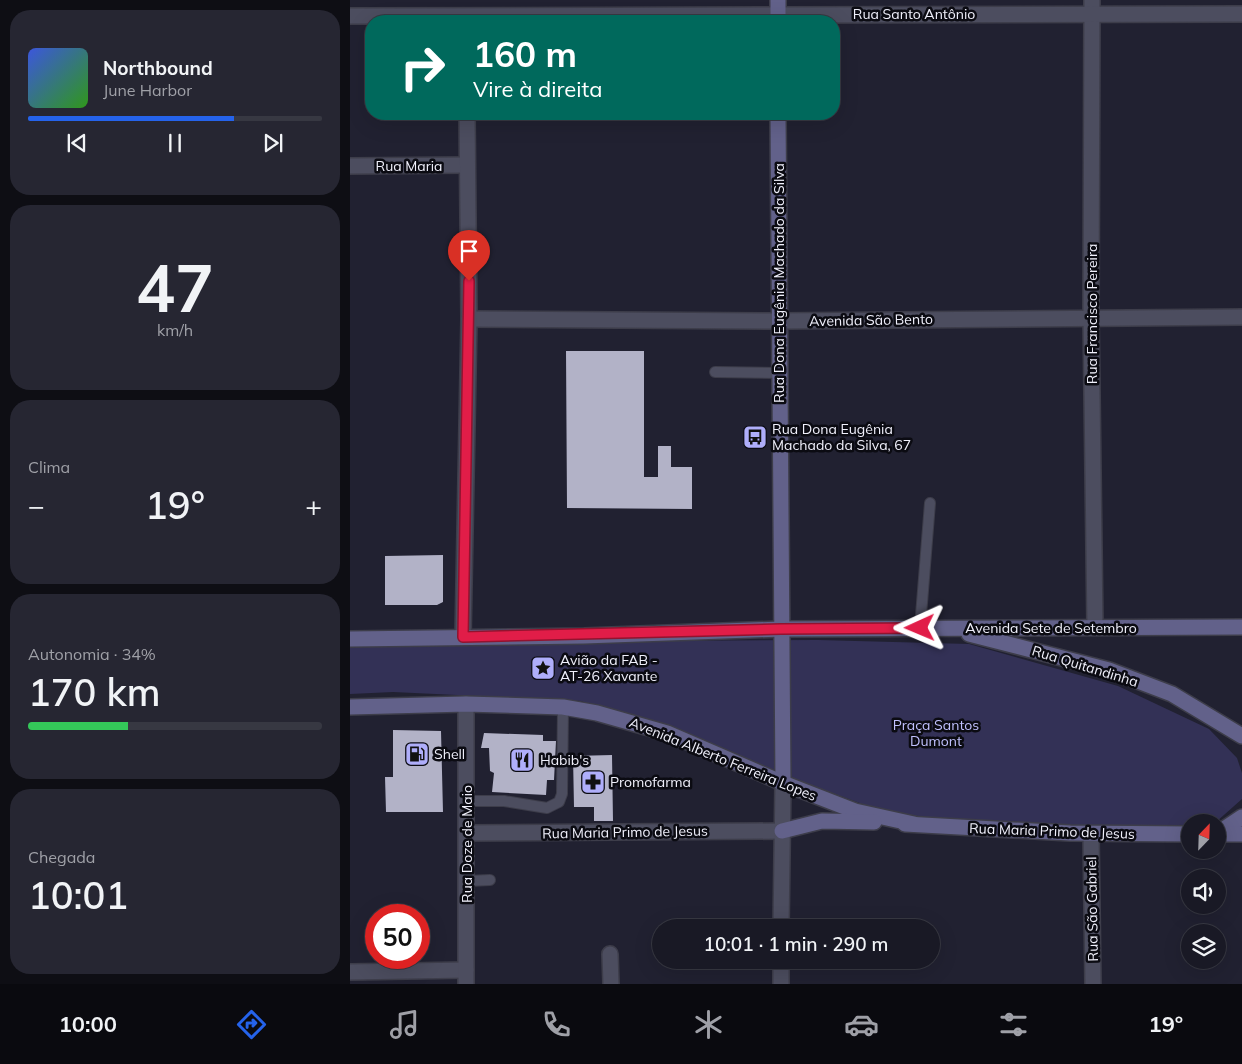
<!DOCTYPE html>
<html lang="pt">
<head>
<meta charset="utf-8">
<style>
	:root { --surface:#191925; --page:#262632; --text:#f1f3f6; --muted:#9fa0a7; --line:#373842; --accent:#2563eb }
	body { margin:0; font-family:Mulish,sans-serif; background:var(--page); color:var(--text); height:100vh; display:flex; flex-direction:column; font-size:19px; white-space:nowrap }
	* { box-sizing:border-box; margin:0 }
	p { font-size:16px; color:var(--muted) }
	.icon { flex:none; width:28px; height:28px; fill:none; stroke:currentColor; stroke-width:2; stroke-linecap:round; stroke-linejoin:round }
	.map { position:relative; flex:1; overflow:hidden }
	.details { display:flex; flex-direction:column; gap:10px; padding:10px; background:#0e0e14; width:350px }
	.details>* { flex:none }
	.banner { position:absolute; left:15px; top:15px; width:475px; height:105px; border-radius:20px; box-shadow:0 5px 20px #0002,0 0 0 1px var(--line); background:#00695c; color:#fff; overflow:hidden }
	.needle { width:32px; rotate:23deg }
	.tools { position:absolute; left:831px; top:814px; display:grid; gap:10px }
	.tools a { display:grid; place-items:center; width:45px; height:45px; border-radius:50%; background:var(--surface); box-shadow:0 5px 20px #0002,0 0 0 1px var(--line); font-size:25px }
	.speed { position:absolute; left:15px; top:904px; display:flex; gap:10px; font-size:25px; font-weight:700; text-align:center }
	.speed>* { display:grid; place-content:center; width:65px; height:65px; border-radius:50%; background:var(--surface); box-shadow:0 5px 20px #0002,0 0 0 1px var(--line); line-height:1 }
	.speed .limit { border:8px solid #d22; background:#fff; color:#111 }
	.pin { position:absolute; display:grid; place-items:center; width:42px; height:42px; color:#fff; margin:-51px -21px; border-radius:50% 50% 50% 0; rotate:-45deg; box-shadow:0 0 5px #0007 }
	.pin .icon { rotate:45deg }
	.me { position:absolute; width:55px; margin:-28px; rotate:269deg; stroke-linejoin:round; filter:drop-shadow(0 0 4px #0008) }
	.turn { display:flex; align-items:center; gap:18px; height:105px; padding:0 25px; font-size:22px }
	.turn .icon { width:65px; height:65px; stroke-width:2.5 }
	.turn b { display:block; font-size:35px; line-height:42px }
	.big { font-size:38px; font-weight:600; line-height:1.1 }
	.details .widget { flex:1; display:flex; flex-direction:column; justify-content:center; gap:8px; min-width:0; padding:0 18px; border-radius:20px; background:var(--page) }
	.details .dial { align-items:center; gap:0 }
	.dial b { font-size:65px; line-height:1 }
	.song { display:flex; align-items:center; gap:15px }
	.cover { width:60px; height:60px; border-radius:8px; background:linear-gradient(135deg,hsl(230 70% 55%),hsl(110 70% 35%)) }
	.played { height:5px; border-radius:2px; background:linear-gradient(90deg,var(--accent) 70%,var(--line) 70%) }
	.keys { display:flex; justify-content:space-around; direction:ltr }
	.heat { display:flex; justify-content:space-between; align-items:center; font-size:28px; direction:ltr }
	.charge { height:8px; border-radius:4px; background:linear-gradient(90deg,#34c759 34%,var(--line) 0) }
	.trip { position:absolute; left:302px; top:919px; width:288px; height:50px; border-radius:25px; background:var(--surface); box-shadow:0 5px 20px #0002,0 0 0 1px var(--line); font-weight:600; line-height:50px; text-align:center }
	.tabs { display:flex; height:80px; justify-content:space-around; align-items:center; background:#0a0a0f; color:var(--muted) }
	.tabs .icon { width:35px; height:35px }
	.tabs .current { color:var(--accent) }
	.tabs b { font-size:22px; color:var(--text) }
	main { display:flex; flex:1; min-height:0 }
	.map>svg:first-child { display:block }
	.green { fill:#333156 }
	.building { fill:#b2b2c7 }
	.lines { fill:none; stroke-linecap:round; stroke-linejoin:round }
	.service-casing { stroke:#3d3d4a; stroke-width:12 }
	.minor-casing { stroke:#3d3d4a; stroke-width:18 }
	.tertiary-casing { stroke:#3d3d4a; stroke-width:18 }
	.secondary-casing { stroke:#3d3d4a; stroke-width:18 }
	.service { stroke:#4c4d5f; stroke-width:10 }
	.minor { stroke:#4c4d5f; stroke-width:15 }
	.tertiary { stroke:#4c4d5f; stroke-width:15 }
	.secondary { stroke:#62618a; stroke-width:15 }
	.route-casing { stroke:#92132f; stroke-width:12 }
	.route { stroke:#e11d48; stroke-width:9 }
	.labels { text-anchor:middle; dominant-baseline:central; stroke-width:5; stroke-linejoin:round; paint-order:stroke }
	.street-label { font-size:14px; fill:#f0f0fb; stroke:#0b0b12 }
	.poi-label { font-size:14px; fill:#f0f0fb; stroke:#0b0b12; text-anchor:start }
	.park-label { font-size:14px; fill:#c0c0fd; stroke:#0b0b12 }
</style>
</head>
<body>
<main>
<section class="details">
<div class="widget">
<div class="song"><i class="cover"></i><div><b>Northbound</b><p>June Harbor</p></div></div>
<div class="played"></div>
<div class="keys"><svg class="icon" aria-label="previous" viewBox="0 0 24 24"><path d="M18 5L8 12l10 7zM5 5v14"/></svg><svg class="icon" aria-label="pause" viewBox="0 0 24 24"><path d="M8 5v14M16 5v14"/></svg><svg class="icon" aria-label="next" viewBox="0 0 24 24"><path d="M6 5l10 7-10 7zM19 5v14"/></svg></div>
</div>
<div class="widget dial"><b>47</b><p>km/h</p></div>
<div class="widget"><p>Clima</p>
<div class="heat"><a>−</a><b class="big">19°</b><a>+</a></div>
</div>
<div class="widget"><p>Autonomia · 34%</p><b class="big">170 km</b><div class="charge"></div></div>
<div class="widget"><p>Chegada</p><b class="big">10:01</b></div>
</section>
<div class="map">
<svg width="892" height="984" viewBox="0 0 892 984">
	<rect width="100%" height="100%" fill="#212131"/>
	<!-- green -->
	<polygon class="green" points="468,640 619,644 768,686 859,729 887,758 892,773 892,799 866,822 840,822 840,826 828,827 575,822 526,809 231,701 43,692 0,694 0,643"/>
	<!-- building -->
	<g class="building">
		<polygon points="216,351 294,351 294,477 308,477 308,446 321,446 321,467 342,467 342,509 217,508"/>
		<polygon points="93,555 93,602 87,605 35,605 35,556"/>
		<polygon points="43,730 91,731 93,812 36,812 35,777 43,777"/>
		<polygon points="134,733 193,735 193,741 206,741 204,780 197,780 196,795 142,792 144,773 140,771 139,748 131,748"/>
		<polygon points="262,755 263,821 244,821 244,807 224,807 223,756"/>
	</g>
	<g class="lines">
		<!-- service casing -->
		<g class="service-casing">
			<g id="service">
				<polyline points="365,372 429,373"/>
				<polyline points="570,628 580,503"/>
				<polyline points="117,801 154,801 197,808 209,802 212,794 213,707"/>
				<polyline points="118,881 140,880"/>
			</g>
		</g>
		<!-- minor casing -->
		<g class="minor-casing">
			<g id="minor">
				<polyline points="742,0 741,317 745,627"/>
				<polyline points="0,16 428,15"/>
				<polyline points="0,166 117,165"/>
				<polyline points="119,319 428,321 892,317"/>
				<polyline points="113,637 119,319 117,114"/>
				<polyline points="117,833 432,831"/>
				<polyline points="741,834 743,984"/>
				<polyline points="431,928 433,783"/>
				<polyline points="260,954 261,984"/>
				<polyline points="0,972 116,970"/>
				<polyline points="431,984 431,960"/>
			</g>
		</g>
		<!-- tertiary casing -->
		<g class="tertiary-casing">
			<g id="tertiary">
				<polyline points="428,15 892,14"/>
				<polyline points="116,984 116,704"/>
			</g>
		</g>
		<!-- secondary casing -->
		<g class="secondary-casing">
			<g id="secondary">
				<polyline points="428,0 428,21"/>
				<polyline points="428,114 433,783"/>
				<polyline points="619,634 759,670 822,694 892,736"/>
				<polyline points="0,639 234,636 431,629 892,627"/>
				<polyline points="0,707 116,704 213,707 247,713 317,733 433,783 505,811 564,824"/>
				<polyline points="555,824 720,833 840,834"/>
				<polyline points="432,831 472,821 524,822"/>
				<polyline points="868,833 892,817"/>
				<polyline points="868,834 892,834"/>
			</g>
		</g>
		<!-- service -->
		<use href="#service" class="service"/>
		<!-- minor -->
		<use href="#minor" class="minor"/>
		<!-- tertiary -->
		<use href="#tertiary" class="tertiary"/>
		<!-- secondary -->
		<use href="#secondary" class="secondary"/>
	</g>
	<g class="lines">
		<!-- route casing -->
		<g class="route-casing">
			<polyline id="route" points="119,281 113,637 431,629 570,628"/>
		</g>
		<!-- route -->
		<use href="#route" class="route"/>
	</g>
	<!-- icons -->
	<defs>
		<g id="bus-square" transform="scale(1.25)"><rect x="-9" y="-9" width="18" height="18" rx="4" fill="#afaefa" stroke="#0b0b12"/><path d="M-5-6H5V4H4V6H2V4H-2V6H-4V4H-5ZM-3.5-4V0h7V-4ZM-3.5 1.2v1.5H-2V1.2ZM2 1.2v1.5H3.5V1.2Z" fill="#111"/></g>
		<g id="sight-square" transform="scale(1.25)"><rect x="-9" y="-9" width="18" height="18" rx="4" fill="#afaefa" stroke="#0b0b12"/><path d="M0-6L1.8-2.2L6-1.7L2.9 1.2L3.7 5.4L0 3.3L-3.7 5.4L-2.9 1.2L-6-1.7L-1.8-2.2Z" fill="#111"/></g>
		<g id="fuel-square" transform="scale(1.25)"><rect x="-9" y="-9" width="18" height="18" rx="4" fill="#afaefa" stroke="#0b0b12"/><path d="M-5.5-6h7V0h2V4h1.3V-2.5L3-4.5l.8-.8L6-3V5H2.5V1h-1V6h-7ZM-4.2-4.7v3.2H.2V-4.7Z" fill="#111"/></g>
		<g id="restaurant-square" transform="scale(1.25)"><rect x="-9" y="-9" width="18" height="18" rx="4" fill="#afaefa" stroke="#0b0b12"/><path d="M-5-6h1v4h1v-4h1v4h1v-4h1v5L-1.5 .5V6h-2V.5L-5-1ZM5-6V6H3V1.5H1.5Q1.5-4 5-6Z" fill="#111"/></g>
		<g id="pharmacy-square" transform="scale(1.25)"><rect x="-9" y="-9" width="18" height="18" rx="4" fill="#afaefa" stroke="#0b0b12"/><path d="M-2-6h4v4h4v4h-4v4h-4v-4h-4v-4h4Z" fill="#111"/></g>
	</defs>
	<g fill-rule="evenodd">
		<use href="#bus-square" x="405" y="437"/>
		<use href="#sight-square" x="193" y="668"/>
		<use href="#fuel-square" x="67" y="754"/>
		<use href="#restaurant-square" x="172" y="760"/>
		<use href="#pharmacy-square" x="243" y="782"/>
	</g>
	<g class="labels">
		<!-- street labels -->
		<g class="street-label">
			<text x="564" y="14">Rua Santo Antônio</text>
			<text x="59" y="166">Rua Maria</text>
			<text transform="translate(429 283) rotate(-90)">Rua Dona Eugênia Machado da Silva</text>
			<text transform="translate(742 314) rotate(-90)">Rua Francisco Pereira</text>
			<text transform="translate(521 320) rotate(-1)">Avenida São Bento</text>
			<text x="701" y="628">Avenida Sete de Setembro</text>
			<text transform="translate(735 666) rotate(17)">Rua Quitandinha</text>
			<text transform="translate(373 759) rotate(22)">Avenida Alberto Ferreira Lopes</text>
			<text transform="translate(702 831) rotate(2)">Rua Maria Primo de Jesus</text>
			<text transform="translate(275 832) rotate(-1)">Rua Maria Primo de Jesus</text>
			<text transform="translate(117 844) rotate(-90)">Rua Doze de Maio</text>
			<text transform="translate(742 909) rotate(-91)">Rua São Gabriel</text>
		</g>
		<!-- poi labels -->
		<g class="poi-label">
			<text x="422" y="429">Rua Dona Eugênia<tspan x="422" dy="16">Machado da Silva, 67</tspan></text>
			<text x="210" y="660">Avião da FAB -<tspan x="210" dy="16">AT-26 Xavante</tspan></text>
			<text x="84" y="754">Shell</text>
			<text x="190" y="760">Habib's</text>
			<text x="260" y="782">Promofarma</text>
		</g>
		<!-- park labels -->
		<g class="park-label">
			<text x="586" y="725">Praça Santos<tspan x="586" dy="16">Dumont</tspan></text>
		</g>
	</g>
</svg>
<div class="tools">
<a><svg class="needle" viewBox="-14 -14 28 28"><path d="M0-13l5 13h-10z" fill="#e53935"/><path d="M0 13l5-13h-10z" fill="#9fa0a7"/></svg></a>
<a><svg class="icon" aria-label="sound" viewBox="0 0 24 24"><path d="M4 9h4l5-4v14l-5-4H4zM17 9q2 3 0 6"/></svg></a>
<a><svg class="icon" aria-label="layers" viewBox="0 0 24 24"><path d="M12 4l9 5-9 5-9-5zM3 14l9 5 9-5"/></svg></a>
</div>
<div class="speed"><div class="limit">50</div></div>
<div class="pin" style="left:119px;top:281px;background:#d93025"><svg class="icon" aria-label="arrive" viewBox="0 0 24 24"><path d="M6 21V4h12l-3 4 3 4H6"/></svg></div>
<svg class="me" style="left:570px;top:628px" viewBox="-20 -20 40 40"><path d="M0-17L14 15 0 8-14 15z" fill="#e11d48" stroke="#fff" stroke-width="4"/></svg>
<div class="trip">10:01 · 1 min · 290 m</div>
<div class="banner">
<div class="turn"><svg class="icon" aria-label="right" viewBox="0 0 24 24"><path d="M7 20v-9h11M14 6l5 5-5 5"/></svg><div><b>160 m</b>Vire à direita</div></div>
</div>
</div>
</main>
<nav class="tabs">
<b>10:00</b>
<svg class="icon current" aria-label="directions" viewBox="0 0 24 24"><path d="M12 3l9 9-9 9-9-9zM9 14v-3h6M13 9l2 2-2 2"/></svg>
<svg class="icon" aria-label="music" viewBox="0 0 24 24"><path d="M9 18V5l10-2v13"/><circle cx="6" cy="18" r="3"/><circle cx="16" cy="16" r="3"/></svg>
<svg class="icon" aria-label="phone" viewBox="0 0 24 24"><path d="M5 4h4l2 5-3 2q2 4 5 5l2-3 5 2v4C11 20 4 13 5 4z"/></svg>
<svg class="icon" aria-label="climate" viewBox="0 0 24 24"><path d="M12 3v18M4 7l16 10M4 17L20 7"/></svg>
<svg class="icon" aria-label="car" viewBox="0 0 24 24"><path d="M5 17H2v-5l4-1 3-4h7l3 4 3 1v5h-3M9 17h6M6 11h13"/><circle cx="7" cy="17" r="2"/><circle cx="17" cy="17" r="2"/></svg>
<svg class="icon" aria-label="filters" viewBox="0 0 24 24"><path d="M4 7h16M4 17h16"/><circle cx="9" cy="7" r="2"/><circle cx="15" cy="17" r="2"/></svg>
<b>19°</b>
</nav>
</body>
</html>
